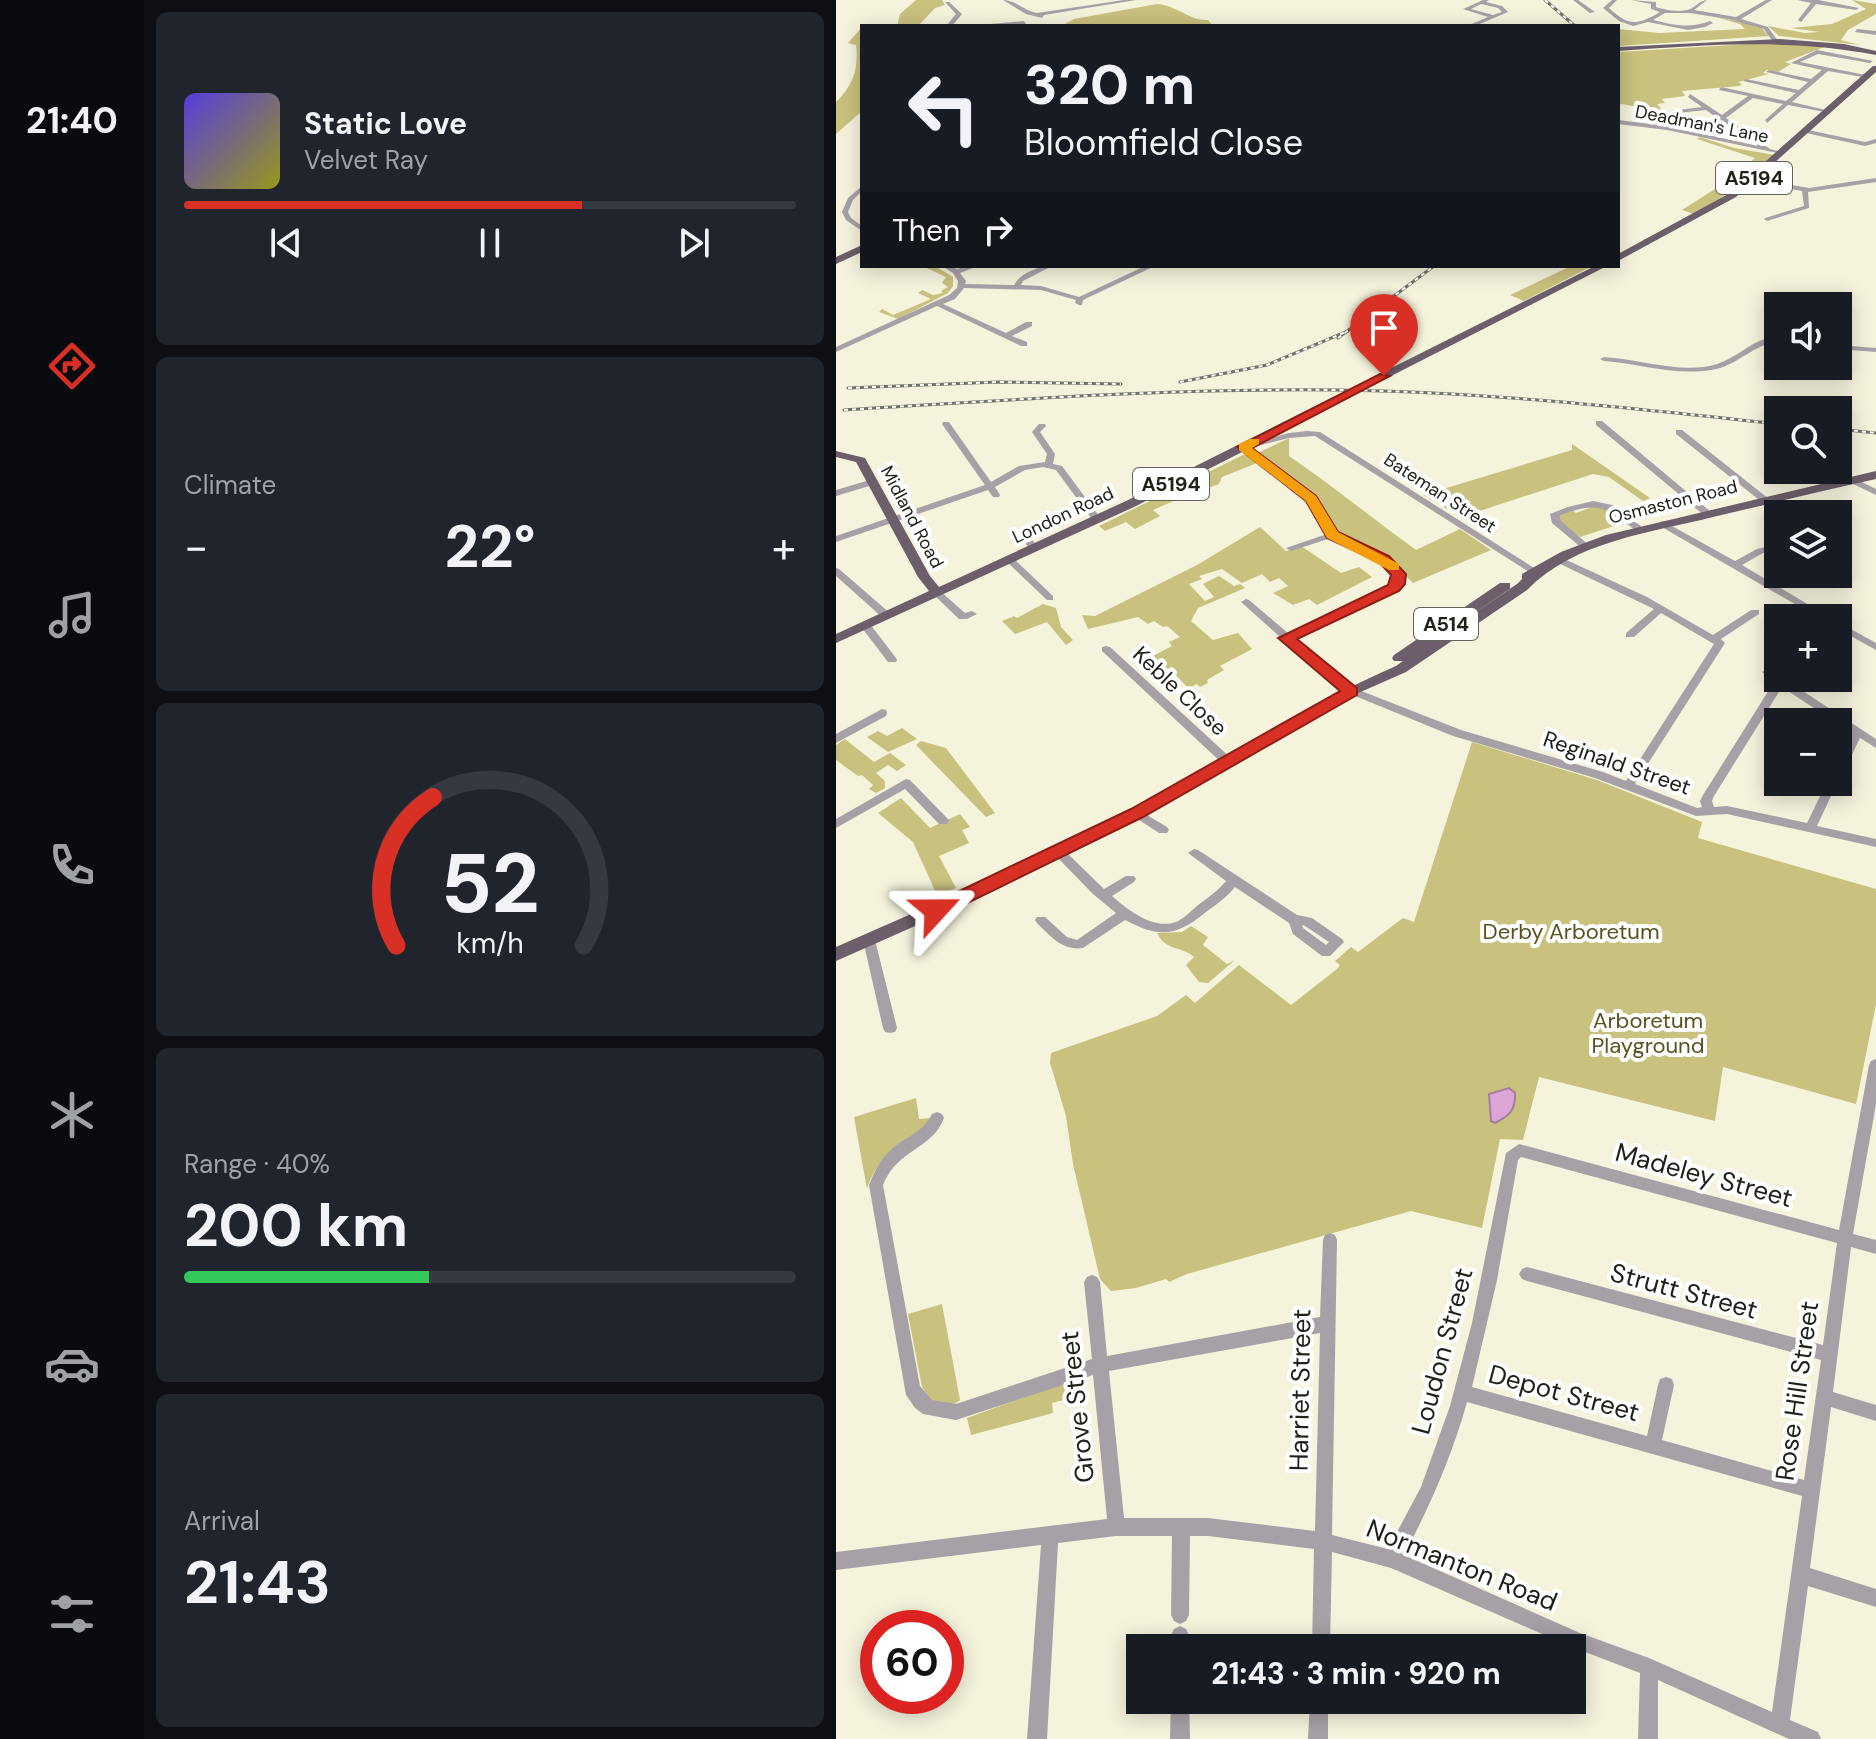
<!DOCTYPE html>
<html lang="en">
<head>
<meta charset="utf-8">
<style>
	:root { --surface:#171b24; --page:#20242c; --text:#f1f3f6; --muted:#9ea1a6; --line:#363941; --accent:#d93025 }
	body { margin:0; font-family:"DM Sans",sans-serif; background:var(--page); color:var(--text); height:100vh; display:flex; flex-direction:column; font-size:30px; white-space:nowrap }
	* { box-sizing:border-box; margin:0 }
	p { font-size:26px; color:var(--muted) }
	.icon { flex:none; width:44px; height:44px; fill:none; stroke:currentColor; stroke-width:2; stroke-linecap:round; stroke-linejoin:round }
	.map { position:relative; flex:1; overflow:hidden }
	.drawer { display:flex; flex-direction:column; gap:12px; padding:12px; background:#0d0f14; width:692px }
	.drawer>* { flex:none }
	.hud { position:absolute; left:24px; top:24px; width:760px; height:244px; border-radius:0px; box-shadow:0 4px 20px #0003; background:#171b24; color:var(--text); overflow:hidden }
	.tools { position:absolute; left:928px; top:292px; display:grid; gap:16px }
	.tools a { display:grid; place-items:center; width:88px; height:88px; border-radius:0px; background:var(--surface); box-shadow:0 4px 20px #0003; font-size:40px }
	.speed { position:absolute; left:24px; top:1610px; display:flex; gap:16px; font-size:40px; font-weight:700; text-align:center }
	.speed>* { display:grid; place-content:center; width:104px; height:104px; border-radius:50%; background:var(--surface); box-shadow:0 4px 20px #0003; line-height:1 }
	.speed .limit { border:12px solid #d22; background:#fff; color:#111 }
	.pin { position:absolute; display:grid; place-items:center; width:68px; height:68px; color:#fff; margin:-82px -34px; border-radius:50% 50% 50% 0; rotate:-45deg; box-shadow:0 0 8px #0007 }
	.pin .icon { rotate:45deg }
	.me { position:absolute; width:88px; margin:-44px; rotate:66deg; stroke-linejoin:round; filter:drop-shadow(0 0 6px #0008) }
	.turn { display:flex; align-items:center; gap:28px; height:168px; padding:0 32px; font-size:36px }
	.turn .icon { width:104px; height:104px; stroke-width:2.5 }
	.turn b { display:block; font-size:56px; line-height:68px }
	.then { display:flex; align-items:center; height:76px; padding:0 32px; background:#0003; gap:16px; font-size:30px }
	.big { font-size:60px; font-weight:700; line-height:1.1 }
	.drawer .card { flex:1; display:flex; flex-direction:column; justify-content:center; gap:12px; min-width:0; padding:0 28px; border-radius:12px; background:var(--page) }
	.drawer .dial { align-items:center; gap:0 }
	.dial svg { height:208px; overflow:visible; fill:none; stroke:var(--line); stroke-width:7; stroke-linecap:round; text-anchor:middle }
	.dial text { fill:var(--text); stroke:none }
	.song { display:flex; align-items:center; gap:24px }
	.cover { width:96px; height:96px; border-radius:12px; background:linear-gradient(135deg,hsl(250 70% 55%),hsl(60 70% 35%)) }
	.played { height:8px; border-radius:4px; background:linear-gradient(90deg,var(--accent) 65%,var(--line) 65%) }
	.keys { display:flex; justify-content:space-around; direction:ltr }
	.heat { display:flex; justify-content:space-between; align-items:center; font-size:44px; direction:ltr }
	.charge { height:12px; border-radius:6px; background:linear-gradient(90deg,#34c759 40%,var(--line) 0) }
	.trip { position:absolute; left:290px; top:1634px; width:460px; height:80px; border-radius:0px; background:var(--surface); box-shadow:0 4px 20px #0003; font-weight:700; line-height:80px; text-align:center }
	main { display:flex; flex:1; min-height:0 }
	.dock { display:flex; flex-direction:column; width:144px; justify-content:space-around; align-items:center; background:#090b0e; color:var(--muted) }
	.dock .icon { width:56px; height:56px }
	.dock .on { color:var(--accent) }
	.dock b { font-size:36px; color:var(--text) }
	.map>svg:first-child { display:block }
	.green { fill:#c9c17e }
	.water { fill:#dca5d5; stroke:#a47d9d; stroke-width:2 }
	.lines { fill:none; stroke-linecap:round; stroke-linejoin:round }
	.minor { fill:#a8a0a7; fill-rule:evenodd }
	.major { fill:#6c5e6a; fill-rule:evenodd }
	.rail-casing { stroke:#737264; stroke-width:3 }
	.rail { stroke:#fff; stroke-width:2; stroke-dasharray:4; stroke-linecap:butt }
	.route { fill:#d93025; stroke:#8d1f18; stroke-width:2 }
	.slow { fill:#f59e0b }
	.labels { text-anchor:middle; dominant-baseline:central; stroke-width:8; stroke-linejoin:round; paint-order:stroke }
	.far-street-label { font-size:18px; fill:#222119; stroke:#fff }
	.shield { fill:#fff; stroke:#64645e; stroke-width:2 }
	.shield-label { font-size:20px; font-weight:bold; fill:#222119 }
	.street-label { font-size:22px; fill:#222119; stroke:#fff }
	.park-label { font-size:22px; fill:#59521e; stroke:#fff }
	.near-street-label { font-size:26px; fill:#222119; stroke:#fff }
</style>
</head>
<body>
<main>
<nav class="dock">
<b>21:40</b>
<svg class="icon on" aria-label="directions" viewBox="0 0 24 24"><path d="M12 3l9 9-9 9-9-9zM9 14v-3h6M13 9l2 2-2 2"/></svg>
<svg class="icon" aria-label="music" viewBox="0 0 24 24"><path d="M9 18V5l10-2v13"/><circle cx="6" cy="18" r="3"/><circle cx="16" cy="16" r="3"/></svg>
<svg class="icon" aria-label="phone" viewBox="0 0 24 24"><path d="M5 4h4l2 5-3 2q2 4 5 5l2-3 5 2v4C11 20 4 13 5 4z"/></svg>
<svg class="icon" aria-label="climate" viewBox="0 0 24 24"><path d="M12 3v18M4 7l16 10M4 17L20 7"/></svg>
<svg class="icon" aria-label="car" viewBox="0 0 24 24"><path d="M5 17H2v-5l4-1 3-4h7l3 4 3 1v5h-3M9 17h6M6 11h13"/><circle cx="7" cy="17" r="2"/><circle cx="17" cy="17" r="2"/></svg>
<svg class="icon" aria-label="filters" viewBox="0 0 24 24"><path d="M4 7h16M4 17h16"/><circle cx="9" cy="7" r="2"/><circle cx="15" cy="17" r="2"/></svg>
</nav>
<section class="drawer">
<div class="card">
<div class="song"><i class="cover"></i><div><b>Static Love</b><p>Velvet Ray</p></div></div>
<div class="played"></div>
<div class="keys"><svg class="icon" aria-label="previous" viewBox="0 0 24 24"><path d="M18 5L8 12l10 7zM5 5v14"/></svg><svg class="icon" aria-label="pause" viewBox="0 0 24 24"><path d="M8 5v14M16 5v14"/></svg><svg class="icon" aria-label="next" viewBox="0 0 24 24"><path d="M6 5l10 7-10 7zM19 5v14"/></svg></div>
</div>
<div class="card"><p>Climate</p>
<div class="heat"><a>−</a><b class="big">22°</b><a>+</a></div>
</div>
<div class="card dial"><svg viewBox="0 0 100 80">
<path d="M14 69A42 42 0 1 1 86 69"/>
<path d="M14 69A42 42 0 0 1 28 12" stroke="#d93025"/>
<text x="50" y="56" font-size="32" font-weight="700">52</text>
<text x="50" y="72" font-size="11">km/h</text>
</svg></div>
<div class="card"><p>Range · 40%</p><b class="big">200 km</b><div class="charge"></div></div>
<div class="card"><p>Arrival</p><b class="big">21:43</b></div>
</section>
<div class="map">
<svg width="1040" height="1739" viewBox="0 0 1040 1739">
	<rect width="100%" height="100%" fill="#f5f3dc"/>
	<!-- green -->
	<g class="green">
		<polygon points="80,0 106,0 109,5 99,8 82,26 61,26 64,14"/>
		<polygon points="1016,0 1040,4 1040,14 1012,30 1005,40 1024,45 943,36 932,26 969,33 983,32 955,28 996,24 1030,9"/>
		<path d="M321 4C340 5 354 21 372 20L376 25 225 26 238 19Z"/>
		<polygon points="876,16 924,26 933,36 782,46 782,29 823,33 909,29 904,24"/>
		<path d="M26 27V111L0 134V102C17 86 23 68 20 45L12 43Z"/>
		<path d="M930 43 991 46 949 62 955 64 942 72 931 70 927 73 933 74 902 82 906 84 903 86 846 91 849 96 826 99 829 103 821 104 827 111C810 113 799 104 782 104V52Z"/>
		<polygon points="864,137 898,148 939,155 886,197 858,214 846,210 890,182 919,158 861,139"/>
		<polygon points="86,266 99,266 117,277 117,286 112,293 62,319 43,312 46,309 57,315 95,299 82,293 86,290 97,295 107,293 105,291 112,287 106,283 110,277"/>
		<polygon points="735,266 756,266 688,301 674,295"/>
		<path d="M453 438V456C497 486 537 519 580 550L624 529 655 550 577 583 555 561 499 533 478 495 424 454V452Z"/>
		<polygon points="736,444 814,498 807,501 773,477 757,474 625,517 587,495 736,450"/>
		<path d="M409 454 421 463 386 477 383 484C361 492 339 500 317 510L324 516 299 529 290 522 269 531 263 526Z"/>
		<polygon points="764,504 790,522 744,537 723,521 723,514 736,510 740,513"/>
		<polygon points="424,527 450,551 465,546 505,573 523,567 536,577 481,605 473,599 457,605 437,593 452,586 443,578 434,582 426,574 406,583 386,569 363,576 366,579 353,584 369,601 378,597 367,584 383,576 398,586 404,584 409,588 362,608 355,621 377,640 402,633 416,649 384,666 388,670 371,680 372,683 364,687 361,684 352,688 339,674 315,657 336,646 333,642 344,637 331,626 327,627 318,621 312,624 302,617 252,629 246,615 259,616 361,565"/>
		<polygon points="207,604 220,608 225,627 237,640 230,645 211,622 179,634 166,621 178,616 181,618"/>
		<polygon points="66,728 81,739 52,752 31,737 42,731 51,736"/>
		<polygon points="9,739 38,762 54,753 70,765 61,771 52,765 40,773 49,781 49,788 40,793 33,789 37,785 26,775 22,776 0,760 0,745"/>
		<polygon points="85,741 110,748 159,813 150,817 80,745"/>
		<polygon points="636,742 761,780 866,822 862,838 1040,889 1040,1004 1020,1104 887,1067 879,1121 703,1077 687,1140 664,1139 646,1228 575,1211 351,1274 333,1282 330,1279 300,1288 275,1291 264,1279 237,1164 230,1116 214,1063 215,1053 321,1016 350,995 359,1003 403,965 455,1005 501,969 504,965 499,961 515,947 522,952 567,918 578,922"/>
		<polygon points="65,798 94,828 124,814 134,827 126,830 133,843 103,856 120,888 101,895 77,842 42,813"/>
		<path d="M355 926 372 937 367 945 391 964 399 960 372 983 363 982 350 965 358 957C346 946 329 951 321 933L346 932Z"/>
		<path d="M80 1098 83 1119 95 1118 94 1126C65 1143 41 1156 31 1189L18 1117Z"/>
		<polygon points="106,1304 124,1400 116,1406 96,1401 86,1387 72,1314"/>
		<polygon points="244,1381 246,1384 235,1398 216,1403 217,1413 135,1435 131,1418 228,1383"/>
	</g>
	<!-- water -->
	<path class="water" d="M673 1088 679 1093C680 1110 673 1116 659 1123L655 1121 653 1094Z"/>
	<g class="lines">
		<!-- minor -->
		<g class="minor">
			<path d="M167 0C179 0 189 11 201 13L288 0H300L208 15 206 18 190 14Z"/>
			<path d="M647 0H653L650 2 666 6 672 12 639 26H631L652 17 627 9ZM645 4 662 8 666 12 657 15 635 9Z"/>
			<polygon points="737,0 742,0 759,12 754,13"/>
			<path d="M776 0H781L773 8C793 27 802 25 824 12L815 9V4L795 0 820 2V7C829 10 844 13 854 9 861 6 863 1 871 0L858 10 900 17 930 0H936L905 19 932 27 942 41 937 42 928 29 892 19 854 13H829L817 20C837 25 854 29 874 21L877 23 869 27 852 30 812 22 797 26 783 21 767 8Z"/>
			<polygon points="961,0 982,0 1023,8 1020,10 980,4 965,22 962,20 975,3"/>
			<polygon points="109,2 113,2 126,14 116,26 110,26 120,14"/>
			<polygon points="188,21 190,24 151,26 154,24"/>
			<polygon points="568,24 581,26 565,26"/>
			<polygon points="1021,29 1040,31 1040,35 1019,32"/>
			<polygon points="981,50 1037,61 1034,63 982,54 964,62 1035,76 1032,78 992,71 956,102 994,111 994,113 952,105 931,123 929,120 947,104 917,98 890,118 934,149 946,152 946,154 831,130 782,124 782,120 831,126 922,146 888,123 839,128 836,126 884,120 870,110 823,115 820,113 866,107 852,97 854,94 886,115 912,96 883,90 885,87 950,101 960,93 907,81 910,79 963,90 972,82 930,72 933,70 975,79 986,70 955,63"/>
			<polygon points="972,130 1029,142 1040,139 1040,143 1029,146 970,133"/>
			<polygon points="915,178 973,188 1040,178 1040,182 972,192 973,208 931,221 928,219 929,218 968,206 966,191 913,181 912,180"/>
			<polygon points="26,186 26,191 17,200 12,212 15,218 26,226 26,231 10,220 6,212 12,198"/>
			<path d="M106 266H115L121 269 131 266H142L124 273 130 281 129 284 178 285C184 273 203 266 216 266L187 281 185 285 205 286 243 297 309 266H319L247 300 246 305H243L239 303 240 300 205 290 128 288 119 299 107 304 170 333 190 322H196V326L176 336 191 342V346H185L101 306 0 352V347L113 295 121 288 122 281 117 273Z"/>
			<path d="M932 338H942V342C918 344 903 364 880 369 843 377 805 364 768 361L764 359 768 357C802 359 849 375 881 364 900 358 913 343 932 338Z"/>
			<polygon points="1002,345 1040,348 1040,352 1002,349"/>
			<polygon points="760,421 766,421 875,512 875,516 869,516 760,425"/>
			<polygon points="107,422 113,422 155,482 183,466 209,462 211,454 196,432 203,424 209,424 210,426 204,432 219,454 217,464 226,466 266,520 264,522 258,522 220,470 207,467 189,470 159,487 164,495 163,497 157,497 152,490 0,542 0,536 149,485 106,424"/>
			<polygon points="840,430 846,430 933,499 933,503 927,503 840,434"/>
			<polygon points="471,431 484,432 706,573 704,575 698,575 479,436 453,438 414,448 478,496 500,533 551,557 567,574 567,584 560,590 457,638 510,685 625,730 767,772 790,781 878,644 825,613 798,637 790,637 790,633 818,609 718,561 718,557 724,557 811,597 877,635 915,610 923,610 923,614 885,639 889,643 799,784 861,808 866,807 864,801 867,795 938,682 926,672 931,669 942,674 942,678 947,678 1040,739 1040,748 1024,738 1008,771 1002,775 1002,760 1016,733 1002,724 1002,722 999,722 946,687 878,796 876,801 878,807 891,806 971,823 991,782 1002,781 981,826 1040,839 1040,847 891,814 860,816 759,778 617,736 502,689 405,602 410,599 413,600 452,633 557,583 557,575 545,561 495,538 455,551 450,548 491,534 471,500 403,447 453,433"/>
			<polygon points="1018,478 1040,489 1040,495 1015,483 1014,481"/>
			<polygon points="37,479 40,480 40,484 0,496 0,490"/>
			<path d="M757 501 776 505 810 530 805 533 802 532C768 507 765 501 724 515V520L755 547 750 550 747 549 716 523 714 514 732 507Z"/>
			<polygon points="827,521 899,561 921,549 942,544 942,550 927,553 906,565 995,618 983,618 824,526 824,522"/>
			<path d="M187 531C193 533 202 546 201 551H195L184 536 182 534Z"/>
			<polygon points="174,557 177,558 217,596 217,600 211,600 171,562 171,558"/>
			<polygon points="0,568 3,569 55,614 55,618 47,618 0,576"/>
			<polygon points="101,590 104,591 129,613 136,611 141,614 131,619 123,619 98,595 98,591"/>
			<polygon points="1002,622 1040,643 1040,650 1002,629"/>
			<polygon points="30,623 34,624 60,658 61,660 60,662 52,662 26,628 25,626"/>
			<polygon points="270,646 274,647 396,759 398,762 396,765 388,765 266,651 266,647"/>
			<polygon points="46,709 50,710 51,713 50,716 0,743 0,734"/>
			<polygon points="70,779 74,780 111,818 113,821 111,824 103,824 69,789 0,828 0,819"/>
			<polygon points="301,809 331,827 333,830 331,833 323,833 297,816 295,813 297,810"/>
			<path d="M224 849 228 850 268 889 290 876H298L300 879 298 882 276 896C292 910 317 930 340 922 347 919 354 912 361 906 371 898 382 891 390 881L352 853 358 849 362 850 461 915 476 918 506 939 508 942 494 956H486L457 934 453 923 399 887C391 897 381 904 370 912 340 937 323 938 289 920L247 948C227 951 215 937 201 923L199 920 201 917H209L231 937 241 940 280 913 257 894 220 856 218 853ZM466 925 469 926 493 942 490 945 467 928Z"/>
			<polygon points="33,935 37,937 39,940 61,1028 59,1032 54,1033 49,1032 47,1028 27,940 29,937"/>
			<path d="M1040 1059V1104L1017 1234 1040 1240V1254L1015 1247 997 1392 1040 1405V1421L995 1407 974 1568 1040 1589V1607L972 1586 954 1720 982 1732 985 1739H953L822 1680V1739H802L804 1673 736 1647 555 1568 496 1552 494 1648H476L478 1549 372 1536H354L353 1615 350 1621 344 1624 338 1621 335 1615 336 1536H280L222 1543 211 1739H191L205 1545 0 1570V1552L271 1519 257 1375 120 1420 87 1414 79 1408 70 1395 33 1185C39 1170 45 1158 58 1147 72 1136 88 1131 96 1114L101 1112 106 1114 108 1118C96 1150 62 1148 47 1185L84 1386 96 1400 120 1404 256 1359 248 1282 251 1277 256 1275 261 1277 264 1282 271 1356 484 1317 487 1240 489 1235 494 1233 499 1235 501 1240 496 1535 552 1549 585 1487 614 1406 636 1323 670 1153 683 1144 1003 1230 1033 1065 1035 1061ZM685 1157 1001 1243 987 1345 691 1267 686 1269 683 1274 686 1279 691 1281 985 1360 968 1480 826 1440 838 1385 836 1379 830 1377 824 1379 822 1385 811 1436 636 1387 661 1280 682 1160ZM484 1333 479 1531 372 1518H288L273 1371ZM631 1402 966 1496 936 1712 813 1658 744 1633 568 1555C594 1506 616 1456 631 1402Z"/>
			<polygon points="344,1626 350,1629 353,1635 353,1648 335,1648 335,1635 338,1629"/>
			<polygon points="335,1700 353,1700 354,1739 334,1739"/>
			<polygon points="474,1700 492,1700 492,1739 472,1739"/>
		</g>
		<!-- major -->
		<g class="major">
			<path d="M944 39 1008 44 1040 51V55C954 38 869 45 782 51V47Z"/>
			<polygon points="1037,66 1040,66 1040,72 900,197 782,261 782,254 894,193"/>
			<polygon points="26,245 26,252 0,264 0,257"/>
			<polygon points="759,266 771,266 298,507 0,643 0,634 93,591 82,577 20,462 0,457 0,451 29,458 94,576 103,587 290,501"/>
			<path d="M1040 471V479C986 491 932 504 877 517 813 533 739 541 691 590L570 672 520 694 306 817 156 892 0 961V947C100 903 202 860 298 808 385 760 469 706 560 666L567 661H558L556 658 558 655 664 583H674V589L607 634 681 584 686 579V574L725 552 770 535Z"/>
		</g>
		<!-- rail casing -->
		<g class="rail-casing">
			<g id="rail">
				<polyline points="709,0 739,26"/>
				<polyline points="502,338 598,266"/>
				<polyline points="344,382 431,365 512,331"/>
				<polyline points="12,388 162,382 285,384"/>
				<path d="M8 410C173 400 337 388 503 390 650 392 796 408 942 424"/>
				<polyline points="1002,429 1040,433"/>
			</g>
		</g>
		<!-- rail -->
		<use href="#rail" class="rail"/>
	</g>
	<!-- route -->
	<polygon class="route" points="544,374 554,376 416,448 480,496 502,532 553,556 570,574 569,584 563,591 461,639 521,688 521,695 307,817 107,915 94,915 91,910 94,905 295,809 504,691 442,638 552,585 555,575 543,562 491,538 470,501 401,447"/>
	<!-- slow -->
	<polygon class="slow" points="414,439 423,439 423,444 416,448 480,496 502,532 563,564 563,570 553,570 491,538 470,501 403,450 403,444"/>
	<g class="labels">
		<!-- far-street labels -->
		<g class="far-street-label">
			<text transform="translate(866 124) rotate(11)">Deadman's Lane</text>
			<text transform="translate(604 493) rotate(33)">Bateman Street</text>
			<text transform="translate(837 502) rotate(-14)">Osmaston Road</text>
			<text transform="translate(227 515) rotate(-25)">London Road</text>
			<text transform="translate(76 517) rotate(62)">Midland Road</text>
		</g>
		<!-- shield labels -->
		<g class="shield">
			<rect x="880" y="162" width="76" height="32" rx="6"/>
			<rect x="297" y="468" width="76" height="32" rx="6"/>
			<rect x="578" y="608" width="64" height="32" rx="6"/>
		</g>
		<g class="shield-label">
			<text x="918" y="178">A5194</text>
			<text x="335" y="484">A5194</text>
			<text x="610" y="624">A514</text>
		</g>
		<!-- street labels -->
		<g class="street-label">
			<text transform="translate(344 691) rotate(43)">Keble Close</text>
			<text transform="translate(781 763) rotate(19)">Reginald Street</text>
		</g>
		<!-- park labels -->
		<g class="park-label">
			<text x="735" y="931">Derby Arboretum</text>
			<text x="812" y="1020">Arboretum<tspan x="812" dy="25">Playground</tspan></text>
		</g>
		<!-- near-street labels -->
		<g class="near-street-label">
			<text transform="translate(868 1175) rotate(15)">Madeley Street</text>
			<text transform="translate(848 1291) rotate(15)">Strutt Street</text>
			<text transform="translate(606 1351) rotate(-75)">Loudon Street</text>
			<text transform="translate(464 1390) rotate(-89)">Harriet Street</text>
			<text transform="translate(961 1391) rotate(-82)">Rose Hill Street</text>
			<text transform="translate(728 1393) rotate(15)">Depot Street</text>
			<text transform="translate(241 1407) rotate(-96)">Grove Street</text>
			<text transform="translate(626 1565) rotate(22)">Normanton Road</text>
		</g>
	</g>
</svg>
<div class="tools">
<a><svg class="icon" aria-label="sound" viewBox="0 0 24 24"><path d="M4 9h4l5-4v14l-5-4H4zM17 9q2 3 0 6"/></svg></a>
<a><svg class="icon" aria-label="search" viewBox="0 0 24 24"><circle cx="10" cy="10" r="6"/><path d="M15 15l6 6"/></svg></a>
<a><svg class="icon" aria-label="layers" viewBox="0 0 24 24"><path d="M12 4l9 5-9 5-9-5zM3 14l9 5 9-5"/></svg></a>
<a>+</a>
<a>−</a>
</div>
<div class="speed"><div class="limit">60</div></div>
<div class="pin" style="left:548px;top:376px;background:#d93025"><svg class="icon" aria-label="arrive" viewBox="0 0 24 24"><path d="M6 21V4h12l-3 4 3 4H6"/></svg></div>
<svg class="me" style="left:100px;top:910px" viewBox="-20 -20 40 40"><path d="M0-17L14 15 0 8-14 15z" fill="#d93025" stroke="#fff" stroke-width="4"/></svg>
<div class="trip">21:43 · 3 min · 920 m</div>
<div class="hud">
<div class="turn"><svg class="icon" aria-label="left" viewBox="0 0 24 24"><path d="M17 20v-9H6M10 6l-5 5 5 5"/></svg><div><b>320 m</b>Bloomfield Close</div></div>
<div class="then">Then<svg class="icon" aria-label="right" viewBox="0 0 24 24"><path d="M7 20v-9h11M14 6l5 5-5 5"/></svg></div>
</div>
</div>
</main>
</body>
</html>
